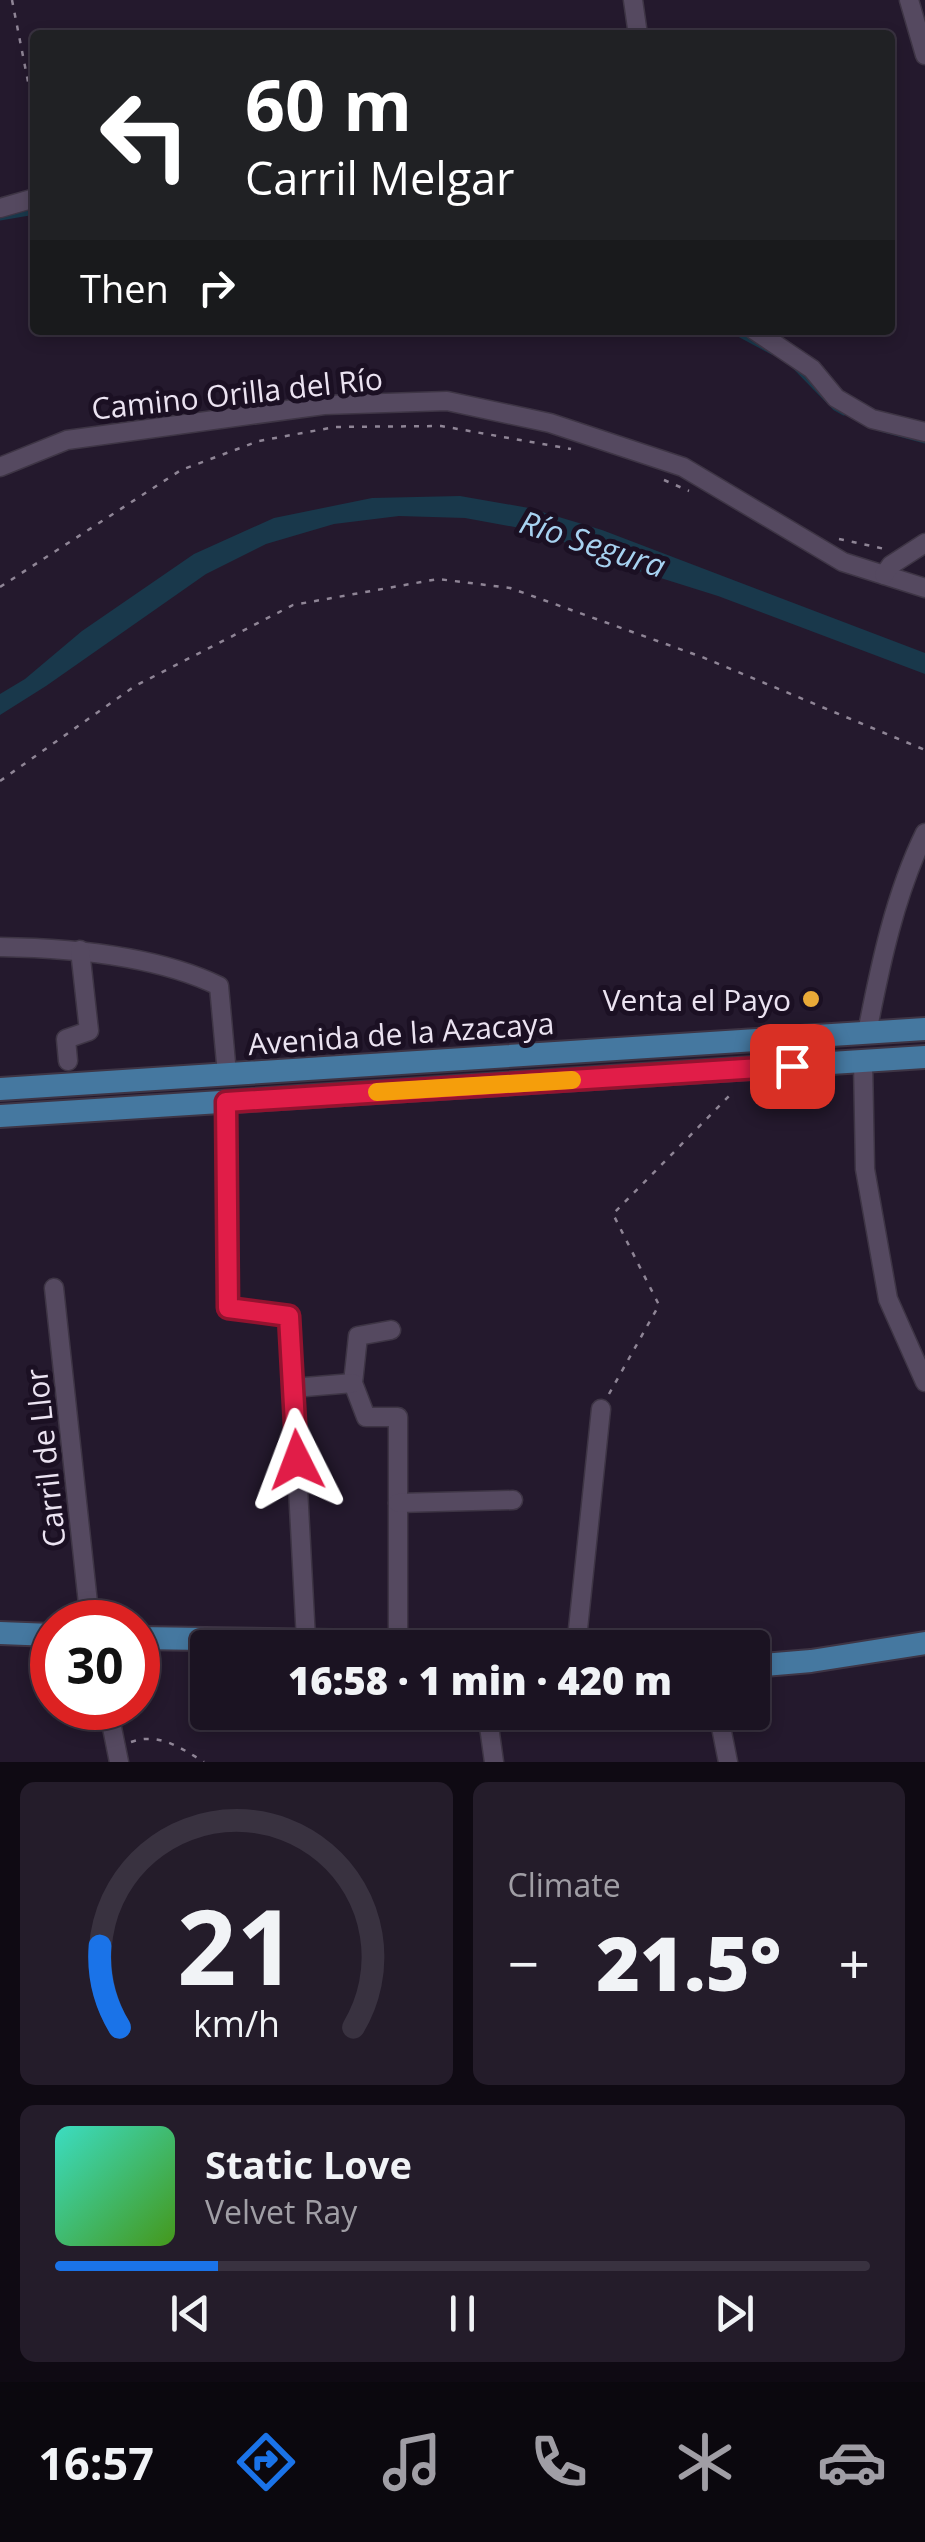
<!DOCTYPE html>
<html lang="en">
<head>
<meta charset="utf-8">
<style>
	:root { --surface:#1b1322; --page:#241c2a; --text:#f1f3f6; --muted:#a09ea5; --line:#393240; --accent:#1a73e8 }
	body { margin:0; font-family:"Open Sans",sans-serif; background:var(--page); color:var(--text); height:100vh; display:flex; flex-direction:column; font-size:38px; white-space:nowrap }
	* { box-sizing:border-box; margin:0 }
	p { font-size:32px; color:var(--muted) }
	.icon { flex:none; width:55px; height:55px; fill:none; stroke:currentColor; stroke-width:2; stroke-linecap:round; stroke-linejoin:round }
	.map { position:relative; height:1762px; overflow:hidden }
	.details { display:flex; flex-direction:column; gap:20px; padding:20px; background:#0f0a13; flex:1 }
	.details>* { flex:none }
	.top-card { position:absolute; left:30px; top:30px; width:865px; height:305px; border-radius:10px; box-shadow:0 5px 15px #0003,0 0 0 2px var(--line); background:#202124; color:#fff; overflow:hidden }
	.speed { position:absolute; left:30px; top:1600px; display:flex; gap:20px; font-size:50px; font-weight:700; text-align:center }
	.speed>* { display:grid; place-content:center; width:130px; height:130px; border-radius:50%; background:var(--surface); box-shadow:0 5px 15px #0003,0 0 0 2px var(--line); line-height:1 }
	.speed .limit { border:15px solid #d22; background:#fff; color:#111 }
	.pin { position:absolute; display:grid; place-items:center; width:85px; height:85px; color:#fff; margin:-42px; border-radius:20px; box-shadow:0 5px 15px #0006 }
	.me { position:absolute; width:110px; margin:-55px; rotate:357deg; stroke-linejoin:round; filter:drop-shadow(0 0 8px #0008) }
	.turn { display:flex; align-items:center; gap:35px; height:210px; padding:0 50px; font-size:45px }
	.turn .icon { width:130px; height:130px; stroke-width:2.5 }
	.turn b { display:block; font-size:70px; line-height:85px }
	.then { display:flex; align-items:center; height:95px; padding:0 50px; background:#0003; gap:20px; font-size:38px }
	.big { font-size:75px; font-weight:800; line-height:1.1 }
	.details .card { flex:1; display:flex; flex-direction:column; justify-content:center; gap:15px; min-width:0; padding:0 35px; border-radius:15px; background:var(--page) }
	.details .dial { align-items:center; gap:0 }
	.dial svg { height:260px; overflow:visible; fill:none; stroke:var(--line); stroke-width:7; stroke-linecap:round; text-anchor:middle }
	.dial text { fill:var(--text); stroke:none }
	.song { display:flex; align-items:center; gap:30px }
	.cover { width:120px; height:120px; border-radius:15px; background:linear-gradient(135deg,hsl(170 70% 55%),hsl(100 70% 35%)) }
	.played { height:10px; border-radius:5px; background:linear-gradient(90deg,var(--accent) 20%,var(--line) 20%) }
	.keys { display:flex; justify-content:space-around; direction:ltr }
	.heat { display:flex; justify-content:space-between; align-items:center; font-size:55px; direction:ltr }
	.details .tiles { flex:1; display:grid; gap:20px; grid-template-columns:1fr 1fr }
	.card:last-child { grid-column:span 2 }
	.trip { position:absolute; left:190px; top:1630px; width:580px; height:100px; border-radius:10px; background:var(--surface); box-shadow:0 5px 15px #0003,0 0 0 2px var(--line); font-weight:800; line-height:100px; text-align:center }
	.dock { display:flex; height:160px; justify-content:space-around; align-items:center; background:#0b080e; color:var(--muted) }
	.dock .icon { width:70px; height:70px }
	.dock .selected { color:var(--accent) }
	.dock b { font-size:45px; color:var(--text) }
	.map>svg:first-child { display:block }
	.water { fill:#19384b }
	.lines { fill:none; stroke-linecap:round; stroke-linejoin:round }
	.stream { stroke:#19384b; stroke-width:5 }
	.minor-casing { stroke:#3e3545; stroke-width:21 }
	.major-casing { stroke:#3e3545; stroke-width:26 }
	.path { stroke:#8f8596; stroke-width:2.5; stroke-dasharray:5 8; stroke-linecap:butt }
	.minor { stroke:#554960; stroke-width:18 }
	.major { stroke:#4578a0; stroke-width:22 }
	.route-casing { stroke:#92132f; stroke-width:25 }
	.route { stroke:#e11d48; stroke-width:18 }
	.slow { stroke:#f59e0b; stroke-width:18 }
	.poi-dot { fill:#eaaa38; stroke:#1b1023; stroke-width:4 }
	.labels { text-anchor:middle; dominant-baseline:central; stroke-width:10; stroke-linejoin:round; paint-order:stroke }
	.street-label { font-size:30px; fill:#ebe3f1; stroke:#1b1023 }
	.poi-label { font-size:30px; fill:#ebe3f1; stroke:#1b1023; text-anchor:end }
	.water-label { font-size:32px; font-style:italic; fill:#a7d2f0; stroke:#1b1023 }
</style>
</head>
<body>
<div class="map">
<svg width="925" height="1762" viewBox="0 0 925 1762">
	<rect width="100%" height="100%" fill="#24192d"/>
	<!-- water -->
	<polygon class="water" points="460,496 529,508 602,530 925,653 925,674 718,596 632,569 536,531 465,518 399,516 334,524 266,544 206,574 46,686 0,715 0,694 25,679 82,631 194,554 274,518 372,498"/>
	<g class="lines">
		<!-- stream -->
		<g class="stream">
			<polyline points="0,218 35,212"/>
			<polyline points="731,330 772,352"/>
			<polyline points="794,366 835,408 844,413"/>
			<polyline points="877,428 925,441"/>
		</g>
		<!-- minor casing -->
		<g class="minor-casing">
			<g id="minor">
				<polyline points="633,0 638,35"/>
				<polyline points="909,0 925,55"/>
				<polyline points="0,208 35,198"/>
				<polyline points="754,330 812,369 836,398 872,419 925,432"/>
				<polyline points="0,467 67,440 324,405 447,401 550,423 683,467 843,562 925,588"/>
				<polyline points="884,575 891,565 925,543"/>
				<path d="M0 947C70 948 155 955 219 986L227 1074"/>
				<path d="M867 1033C880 966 895 894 925 833"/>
				<polyline points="68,1061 66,1039 89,1031 80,950"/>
				<polyline points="863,1061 865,1169 888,1299 925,1382"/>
				<polyline points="227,1102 228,1308 289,1317 306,1640"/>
				<polyline points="54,1288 90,1622"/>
				<polyline points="391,1330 358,1336 353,1383 366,1417 398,1417 398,1642"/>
				<polyline points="293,1388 353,1383"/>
				<polyline points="398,1503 513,1500"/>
				<polyline points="576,1648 601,1409"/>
				<polyline points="108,1708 119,1762"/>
				<polyline points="487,1712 494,1762"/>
				<polyline points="718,1712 728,1762"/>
			</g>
		</g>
		<!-- major casing -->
		<g class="major-casing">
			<g id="major">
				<polyline points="0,1089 925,1029"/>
				<polyline points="0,1116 925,1057"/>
				<polyline points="0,1633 52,1635"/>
				<polyline points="138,1638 398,1642 513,1648"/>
				<polyline points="752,1666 811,1661 925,1643"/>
			</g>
		</g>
		<!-- path -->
		<g class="path">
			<polyline points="12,0 32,102"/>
			<polyline points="664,480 689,491"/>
			<polyline points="839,539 885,549"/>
			<polyline points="0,587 181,470 259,441 335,427 441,426 571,449"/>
			<polyline points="0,781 135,686 293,605 438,579 510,588 702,657 925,750"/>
			<polyline points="609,1394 659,1305 613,1214 734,1091"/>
			<path d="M131 1742C159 1732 181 1748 204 1762"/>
		</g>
		<!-- minor -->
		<use href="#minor" class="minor"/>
		<!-- major -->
		<use href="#major" class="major"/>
	</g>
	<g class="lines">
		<!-- route casing -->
		<g class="route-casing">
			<polyline id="route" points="297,1460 289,1316 228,1308 226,1102 792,1066"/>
		</g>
		<!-- route -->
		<use href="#route" class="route"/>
		<!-- slow -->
		<polyline class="slow" points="377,1092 572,1080"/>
	</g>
	<!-- markers -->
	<circle class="poi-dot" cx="811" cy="999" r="10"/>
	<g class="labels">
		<!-- street labels -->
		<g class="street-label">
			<text transform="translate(237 393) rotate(-6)">Camino Orilla del Río</text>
			<text transform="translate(401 1033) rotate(-4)">Avenida de la Azacaya</text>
			<text transform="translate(45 1458) rotate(-96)">Carril de Llor</text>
		</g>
		<!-- poi labels -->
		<g class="poi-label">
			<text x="791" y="999">Venta el Payo</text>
		</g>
		<!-- water labels -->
		<g class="water-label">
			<text transform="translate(593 543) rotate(18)">Río Segura</text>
		</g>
	</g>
</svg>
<div class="speed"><div class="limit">30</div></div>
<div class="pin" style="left:792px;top:1066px;background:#d93025"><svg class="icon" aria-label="arrive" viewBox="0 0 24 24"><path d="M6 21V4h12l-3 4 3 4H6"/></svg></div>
<svg class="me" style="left:297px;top:1460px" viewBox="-20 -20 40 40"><path d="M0-17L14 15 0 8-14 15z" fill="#e11d48" stroke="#fff" stroke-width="4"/></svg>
<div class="trip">16:58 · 1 min · 420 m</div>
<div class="top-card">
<div class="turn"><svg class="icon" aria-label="left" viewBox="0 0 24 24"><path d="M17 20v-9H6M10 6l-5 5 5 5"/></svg><div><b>60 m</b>Carril Melgar</div></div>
<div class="then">Then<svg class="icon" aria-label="right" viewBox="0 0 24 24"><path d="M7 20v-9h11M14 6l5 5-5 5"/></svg></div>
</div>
</div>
<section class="details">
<div class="tiles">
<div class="card dial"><svg viewBox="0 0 100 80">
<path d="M14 69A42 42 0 1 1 86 69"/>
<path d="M14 69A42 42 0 0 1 8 44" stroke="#1a73e8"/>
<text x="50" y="56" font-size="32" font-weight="700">21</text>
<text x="50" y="72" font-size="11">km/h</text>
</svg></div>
<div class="card"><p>Climate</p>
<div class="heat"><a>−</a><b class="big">21.5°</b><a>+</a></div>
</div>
<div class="card">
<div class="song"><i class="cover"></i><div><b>Static Love</b><p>Velvet Ray</p></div></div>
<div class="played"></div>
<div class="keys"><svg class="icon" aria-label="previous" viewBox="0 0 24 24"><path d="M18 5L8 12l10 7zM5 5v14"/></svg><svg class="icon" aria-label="pause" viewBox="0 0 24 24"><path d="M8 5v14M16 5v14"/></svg><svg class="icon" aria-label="next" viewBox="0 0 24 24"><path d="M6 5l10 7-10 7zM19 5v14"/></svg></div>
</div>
</div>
</section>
<nav class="dock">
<b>16:57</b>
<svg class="icon selected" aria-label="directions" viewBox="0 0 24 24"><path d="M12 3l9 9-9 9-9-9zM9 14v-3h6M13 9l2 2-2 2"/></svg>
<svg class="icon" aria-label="music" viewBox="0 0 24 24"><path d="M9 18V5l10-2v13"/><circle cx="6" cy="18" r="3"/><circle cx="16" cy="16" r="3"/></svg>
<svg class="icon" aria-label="phone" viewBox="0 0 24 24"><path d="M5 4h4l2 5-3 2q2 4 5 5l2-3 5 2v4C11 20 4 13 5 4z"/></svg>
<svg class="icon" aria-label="climate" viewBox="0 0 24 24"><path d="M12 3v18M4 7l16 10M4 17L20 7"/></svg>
<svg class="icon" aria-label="car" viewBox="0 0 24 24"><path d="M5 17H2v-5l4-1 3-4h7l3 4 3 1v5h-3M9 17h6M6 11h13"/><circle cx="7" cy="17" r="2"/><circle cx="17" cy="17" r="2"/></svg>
</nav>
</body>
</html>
